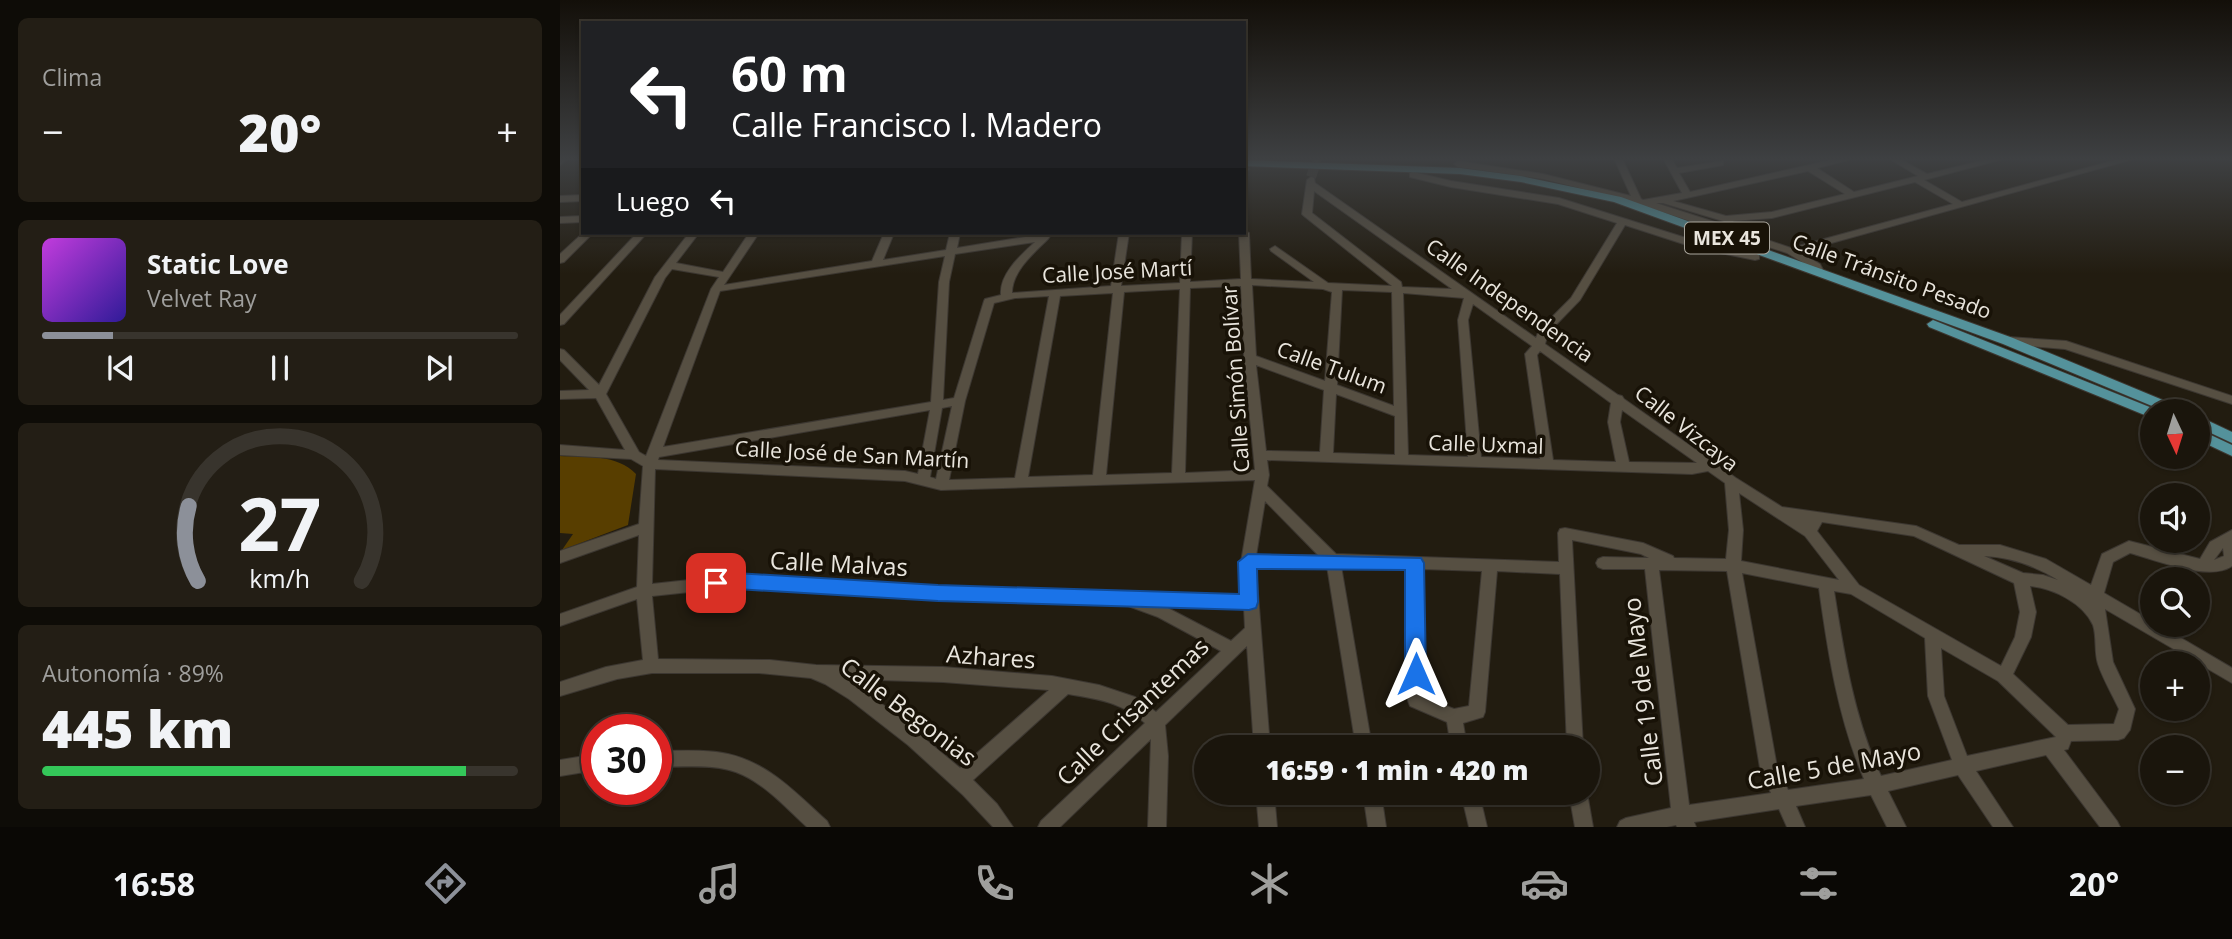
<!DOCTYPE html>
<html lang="es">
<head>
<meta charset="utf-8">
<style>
	:root { --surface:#1a150c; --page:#231e15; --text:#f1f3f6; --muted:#9f9f9d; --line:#38342d; --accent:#8c9099 }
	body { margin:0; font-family:"Open Sans",sans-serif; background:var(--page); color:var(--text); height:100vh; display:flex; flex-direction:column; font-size:26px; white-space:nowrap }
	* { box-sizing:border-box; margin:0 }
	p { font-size:23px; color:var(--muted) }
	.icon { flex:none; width:38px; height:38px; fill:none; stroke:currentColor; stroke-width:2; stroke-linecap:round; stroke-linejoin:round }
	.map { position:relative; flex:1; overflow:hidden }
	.sheet { display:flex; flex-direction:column; gap:18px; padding:18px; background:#0e0c07; width:560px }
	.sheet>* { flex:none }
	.banner { position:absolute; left:21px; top:21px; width:665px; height:214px; border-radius:0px; box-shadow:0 2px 5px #0004,0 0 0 2px var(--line); background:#202124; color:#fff; overflow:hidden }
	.needle { width:46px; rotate:176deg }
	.fabs { position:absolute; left:1580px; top:399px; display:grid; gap:14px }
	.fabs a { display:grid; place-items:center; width:70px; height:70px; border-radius:50%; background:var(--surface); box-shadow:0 2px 5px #0004,0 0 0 2px var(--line); font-size:35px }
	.speed { position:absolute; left:21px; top:714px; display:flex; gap:14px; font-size:35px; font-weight:700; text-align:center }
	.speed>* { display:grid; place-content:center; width:91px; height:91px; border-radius:50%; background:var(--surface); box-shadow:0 2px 5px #0004,0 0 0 2px var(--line); line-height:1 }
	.speed .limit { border:10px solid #d22; background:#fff; color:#111 }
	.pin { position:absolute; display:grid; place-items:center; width:60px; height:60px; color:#fff; margin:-30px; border-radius:14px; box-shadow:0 4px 10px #0006 }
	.me { position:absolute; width:77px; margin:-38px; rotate:0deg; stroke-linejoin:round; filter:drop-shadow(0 0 5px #0008) }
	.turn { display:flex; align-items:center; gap:24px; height:147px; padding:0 35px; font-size:32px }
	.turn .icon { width:91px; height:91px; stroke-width:2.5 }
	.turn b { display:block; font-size:49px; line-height:60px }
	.then { display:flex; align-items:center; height:66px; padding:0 35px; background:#0003; gap:14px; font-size:26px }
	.big { font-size:52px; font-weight:800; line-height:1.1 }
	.sheet .widget { flex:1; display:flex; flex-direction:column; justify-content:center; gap:10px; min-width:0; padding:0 24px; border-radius:10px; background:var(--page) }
	.sheet .dial { align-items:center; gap:0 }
	.dial svg { height:182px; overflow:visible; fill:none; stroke:var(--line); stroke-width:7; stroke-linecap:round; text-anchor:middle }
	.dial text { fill:var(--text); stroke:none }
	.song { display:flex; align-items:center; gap:21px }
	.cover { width:84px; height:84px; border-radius:10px; background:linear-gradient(135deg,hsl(290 70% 55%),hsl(250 70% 35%)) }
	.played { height:7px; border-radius:4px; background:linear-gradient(90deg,var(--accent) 15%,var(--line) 15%) }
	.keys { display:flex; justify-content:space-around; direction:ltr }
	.heat { display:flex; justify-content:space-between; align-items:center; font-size:38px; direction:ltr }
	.charge { height:10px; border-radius:5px; background:linear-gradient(90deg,#34c759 89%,var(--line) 0) }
	.trip { position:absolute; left:634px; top:735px; width:406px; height:70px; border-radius:35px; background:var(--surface); box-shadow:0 2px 5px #0004,0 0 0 2px var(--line); font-weight:800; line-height:70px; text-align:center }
	.tabs { display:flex; height:112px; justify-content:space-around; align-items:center; background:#0a0805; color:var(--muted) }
	.tabs .icon { width:49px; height:49px }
	.tabs .active { color:var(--accent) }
	.tabs b { font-size:32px; color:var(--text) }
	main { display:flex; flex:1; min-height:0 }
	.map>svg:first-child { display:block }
	.green { fill:#583e00 }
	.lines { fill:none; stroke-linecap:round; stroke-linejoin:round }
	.minor-tunnel { stroke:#403a2f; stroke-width:10; stroke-dasharray:10 5; stroke-linecap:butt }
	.minor-casing { stroke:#3c3731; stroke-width:2 }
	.major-casing { stroke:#3c3731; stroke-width:2 }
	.minor { fill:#564f42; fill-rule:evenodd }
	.major { fill:#54929b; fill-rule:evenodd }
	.route { fill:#1a73e8; stroke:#114b97; stroke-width:2 }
	.labels { text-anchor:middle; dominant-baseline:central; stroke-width:7; stroke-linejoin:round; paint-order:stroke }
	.shield { fill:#181207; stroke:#aaa69d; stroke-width:2 }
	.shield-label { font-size:19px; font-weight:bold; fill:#e9e5dd }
	.street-label { font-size:21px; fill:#e9e5dd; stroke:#181207 }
	.near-street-label { font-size:24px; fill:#e9e5dd; stroke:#181207 }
</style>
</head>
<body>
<main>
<section class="sheet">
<div class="widget"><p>Clima</p>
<div class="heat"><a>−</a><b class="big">20°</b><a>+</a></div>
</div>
<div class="widget">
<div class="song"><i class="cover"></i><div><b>Static Love</b><p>Velvet Ray</p></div></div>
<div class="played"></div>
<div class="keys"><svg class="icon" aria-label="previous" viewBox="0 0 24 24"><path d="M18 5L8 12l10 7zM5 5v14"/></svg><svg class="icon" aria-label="pause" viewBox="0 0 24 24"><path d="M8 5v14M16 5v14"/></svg><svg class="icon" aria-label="next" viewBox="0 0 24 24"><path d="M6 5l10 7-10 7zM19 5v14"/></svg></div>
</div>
<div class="widget dial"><svg viewBox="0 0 100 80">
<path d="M14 69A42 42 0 1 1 86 69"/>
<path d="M14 69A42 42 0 0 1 10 36" stroke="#8c9099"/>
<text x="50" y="56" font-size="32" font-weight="700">27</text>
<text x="50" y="72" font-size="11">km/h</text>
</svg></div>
<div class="widget"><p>Autonomía · 89%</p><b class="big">445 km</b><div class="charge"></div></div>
</section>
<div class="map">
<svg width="1672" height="827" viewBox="0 0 1672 827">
	<rect width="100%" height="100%" fill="#221c10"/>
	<!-- green -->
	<path class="green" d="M0 456C26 457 57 454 76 474L68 525 2 550 13 534 0 533Z"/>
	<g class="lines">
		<!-- minor-tunnel -->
		<polyline class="minor-tunnel" points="751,177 757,160"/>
		<!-- minor casing -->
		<g class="minor-casing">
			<g id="minor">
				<polygon points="0,158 9,158 0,165"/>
				<polygon points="754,158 762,158 757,163 754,162"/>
				<path d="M1054 158H1062L1081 199 1083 200 1122 193 1103 158H1111L1117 168 1163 161V165L1119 173 1130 192 1280 158H1296L1257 168 1294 192 1358 176 1328 158H1338L1367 174 1433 158H1447L1364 180 1402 202 1563 158H1577L1239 252 1260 264 1264 272 1259 275 1255 274 1252 268 1227 253 1063 199 983 179 898 167 894 164 898 161 983 174 1071 196ZM1248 171 1285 194 1212 212 1166 216 1113 201ZM1355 182 1393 204 1231 248 1172 228 1176 225 1173 221 1212 218ZM1096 203H1103L1163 221 1167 226Z"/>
				<polygon points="684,167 689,169 684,173"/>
				<path d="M853 172 891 181 999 198 1142 243 1199 255V259L1195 260 1136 248 1065 225 1020 300 988 333 985 344 1058 395 1062 396 1064 399 1176 478 1222 507 1356 526 1399 545H1440L1486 559 1531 585 1542 554 1569 541 1640 559 1650 542 1672 530V566C1650 582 1596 560 1570 553L1553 562 1544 593 1592 621V625H1599L1672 668V683L1545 609 1553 662 1575 709 1570 730 1564 738 1558 740 1511 741 1508 749 1504 750 1557 821 1560 827H1540L1486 755 1416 771 1453 827H1433L1398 775 1328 791 1346 827H1327L1311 795 1236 806 1245 827H1227L1219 809 1134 822 1136 827H1117L1116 825 1107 827H1057L1060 821 1066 818 1111 808 1085 569H1043L1038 567 1036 563 1038 559 1043 557 1089 558 1081 554 1012 540 1023 747H1007L1000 574 937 571 925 712 923 717 903 723 907 747H891L887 722 850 706 848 701V568L781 566 812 747H796L767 566 696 568 710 747H694L687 646 605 725 608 756 606 827H588L591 739 500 827H478L481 821 585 723C561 702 538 699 508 694L413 780 437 804 453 827H433L403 795 348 745 289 699 265 684 251 678 199 673H92L57 679 0 696V682L46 667 83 660 77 599 0 626V614L77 587 79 535 0 563V551L79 524 83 466 71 459 0 455V445L65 450 36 398 0 399V391L29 390 0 360V349L4 350 39 385 95 277 129 233H139L116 263 163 272 189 233H199L164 285 312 261 324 233H334L323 260 386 250 390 233H400L397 248 489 233 491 235 488 239C474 253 452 271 452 293L551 286 559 233H569L561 286 620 283 622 233H632L630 282 681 279 679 233H684V230L689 233 691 279 754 282 711 251 710 249 715 246 768 283 832 286 744 216 742 214 747 180 751 177 754 178 755 183 976 338 979 330 1011 298 1057 223 998 204 891 187 850 177V173ZM754 191 892 289 842 287 841 282 752 213ZM475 242C461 255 439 274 441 295L425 299 424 301 394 398 383 400 389 282 395 254ZM385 256 379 282 371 402 103 447 160 291ZM112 269 159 277 151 289 86 456 79 452 46 394 105 278ZM692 285 763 289 772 292 765 381 696 356ZM681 286 684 358 695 470 625 473 630 288ZM620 289 612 473 546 475 564 292ZM782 290 832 292 834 406 777 385ZM553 293 533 475 468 477 500 296ZM843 293 904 298 898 320 908 457 848 455ZM489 296 455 478 389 480 405 401 434 303 455 298ZM913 304 972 346 965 354 980 459 921 457 908 320ZM980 351 1051 403 1048 422 1056 462 993 460 977 355ZM696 365 764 390 760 452 706 451ZM776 394 835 416V455L773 453ZM392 406 376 479 370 477 382 408ZM370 410 358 474 345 471 98 460 99 457ZM1062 410 1137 463 1069 462 1060 422ZM707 460 1132 474 1148 471 1165 483 1169 530 1166 559 1114 558 1113 556 1083 543 1005 528 1000 529 998 533 999 562 776 554 707 486 709 475ZM95 469 345 481 381 490 695 480 681 562 683 596 378 587 176 575 92 584ZM1179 493 1245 536 1279 580 1181 561 1183 530ZM705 501 758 555 696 556ZM1262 522 1354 536 1454 583 1460 612 1455 637 1441 666 1299 585 1257 531ZM1663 548 1664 556 1654 560ZM1424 556C1451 557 1475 566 1498 580L1483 575 1463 573ZM862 569 922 571 909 706 894 709 864 697ZM1099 570 1167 571 1200 768 1211 793 1129 805ZM1182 573 1259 588C1268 653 1278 718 1304 779L1228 790 1217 767ZM1470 586C1493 588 1523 603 1533 625 1537 637 1534 652 1538 664 1543 679 1552 694 1559 709L1554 724 1508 725 1453 674 1471 637 1476 612ZM176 587 378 599 560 603 598 617 661 651 596 712 575 697 539 685 492 676 383 667 256 665 210 660 98 659 92 596ZM1274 591 1291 594 1365 638 1368 696 1392 760 1321 776C1294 718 1284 654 1274 591ZM602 605 684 608 685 628 671 641ZM1381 648 1438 681 1496 737 1407 756 1384 696ZM286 679 383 682 489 690 400 768 329 709Z"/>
				<polygon points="23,195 23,201 0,202 0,196"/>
				<polygon points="23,216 23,222 0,223 0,217"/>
				<polygon points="23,233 33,233 4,262 0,263 0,254"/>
				<polygon points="77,233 87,233 4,324 0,325 0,315"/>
				<polygon points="1448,337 1506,341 1672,396 1672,404 1505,349 1444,344 1442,341"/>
				<path d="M96 751C120 751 144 749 168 754 209 763 237 794 267 821L270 827H247C227 809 208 787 183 775 158 763 124 767 96 767Z"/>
				<polygon points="37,754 37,770 0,776 0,760"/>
				<polygon points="696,793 714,793 717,827 699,827"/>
				<polygon points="803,793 821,793 826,827 808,827"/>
				<polygon points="901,793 919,793 927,827 909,827"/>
				<polygon points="1009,793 1027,793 1033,827 1015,827"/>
			</g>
		</g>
		<!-- major casing -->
		<g class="major-casing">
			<g id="major">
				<polygon points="684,160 900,168 961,176 1061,197 1453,338 1622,408 1624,411 1604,411 1443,344 1054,202 961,182 900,174 684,166"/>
				<polygon points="1373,320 1597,410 1598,411 1592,411 1592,418 1587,416 1369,327 1367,324"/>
				<polygon points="1638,416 1672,432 1672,443 1638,427"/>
				<polygon points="1638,429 1672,445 1672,456 1638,440"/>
			</g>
		</g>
		<!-- minor -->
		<use href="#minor" class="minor"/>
		<!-- major -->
		<use href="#major" class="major"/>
	</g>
	<!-- sky -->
	<linearGradient id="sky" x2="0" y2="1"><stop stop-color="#130f09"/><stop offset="0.58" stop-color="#3e4042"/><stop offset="1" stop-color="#3e4042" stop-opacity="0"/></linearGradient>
	<rect width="1672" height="274" fill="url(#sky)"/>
	<!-- route -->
	<polygon class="route" points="688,554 861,558 864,563 866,674 863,680 856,683 848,680 845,674 845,570 697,569 698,602 696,608 689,610 378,601 176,589 149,588 146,583 149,577 176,573 378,585 679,594 678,562"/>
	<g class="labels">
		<!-- shield labels -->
		<rect class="shield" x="1125" y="222.5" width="84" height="31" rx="5"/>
		<g class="shield-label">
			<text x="1167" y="238">MEX 45</text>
		</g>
		<!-- street labels -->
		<g class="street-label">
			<text transform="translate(557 271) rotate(-3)">Calle José Martí</text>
			<text transform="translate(1332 276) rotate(20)">Calle Tránsito Pesado</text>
			<text transform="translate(950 300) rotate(35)">Calle Independencia</text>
			<text transform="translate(772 367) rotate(20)">Calle Tulum</text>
			<text transform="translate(675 379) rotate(-94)">Calle Simón Bolívar</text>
			<text transform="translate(1127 428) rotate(38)">Calle Vizcaya</text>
			<text transform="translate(926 444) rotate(2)">Calle Uxmal</text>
			<text transform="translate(292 454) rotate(3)">Calle José de San Martín</text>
		</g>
		<!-- near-street labels -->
		<g class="near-street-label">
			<text transform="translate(279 563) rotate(3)">Calle Malvas</text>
			<text transform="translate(431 656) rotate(4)">Azhares</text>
			<text transform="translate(1082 692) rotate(-97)">Calle 19 de Mayo</text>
			<text transform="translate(349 711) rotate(37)">Calle Begonias</text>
			<text transform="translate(572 711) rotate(-44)">Calle Crisantemas</text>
			<text transform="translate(1274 765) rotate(-10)">Calle 5 de Mayo</text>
		</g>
	</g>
</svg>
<div class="fabs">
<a><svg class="needle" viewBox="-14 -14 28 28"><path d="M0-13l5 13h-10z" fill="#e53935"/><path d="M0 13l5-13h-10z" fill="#9f9f9d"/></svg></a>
<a><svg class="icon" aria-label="sound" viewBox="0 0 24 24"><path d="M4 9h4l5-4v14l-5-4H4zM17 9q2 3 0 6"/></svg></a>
<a><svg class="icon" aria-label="search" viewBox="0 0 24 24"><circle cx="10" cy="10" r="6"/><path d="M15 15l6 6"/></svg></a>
<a>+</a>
<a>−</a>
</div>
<div class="speed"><div class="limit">30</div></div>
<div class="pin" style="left:156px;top:583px;background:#d93025"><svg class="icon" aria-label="arrive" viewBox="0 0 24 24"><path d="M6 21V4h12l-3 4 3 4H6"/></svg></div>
<svg class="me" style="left:856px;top:674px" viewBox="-20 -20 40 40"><path d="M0-17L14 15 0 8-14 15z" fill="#1a73e8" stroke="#fff" stroke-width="4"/></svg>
<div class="trip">16:59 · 1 min · 420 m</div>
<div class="banner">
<div class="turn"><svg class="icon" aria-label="left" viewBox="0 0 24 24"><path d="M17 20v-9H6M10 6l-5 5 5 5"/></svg><div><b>60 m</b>Calle Francisco I. Madero</div></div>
<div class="then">Luego<svg class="icon" aria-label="left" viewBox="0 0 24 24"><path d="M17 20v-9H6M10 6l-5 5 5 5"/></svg></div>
</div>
</div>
</main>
<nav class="tabs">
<b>16:58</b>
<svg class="icon active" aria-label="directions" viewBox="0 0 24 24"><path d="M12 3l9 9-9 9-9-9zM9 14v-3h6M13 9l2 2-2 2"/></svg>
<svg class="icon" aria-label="music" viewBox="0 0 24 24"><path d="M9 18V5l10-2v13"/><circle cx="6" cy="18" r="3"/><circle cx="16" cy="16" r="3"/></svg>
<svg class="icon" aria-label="phone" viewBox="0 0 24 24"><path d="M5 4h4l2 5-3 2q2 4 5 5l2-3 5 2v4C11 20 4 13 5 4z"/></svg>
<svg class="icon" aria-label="climate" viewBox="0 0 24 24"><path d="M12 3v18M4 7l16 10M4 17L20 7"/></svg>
<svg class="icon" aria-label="car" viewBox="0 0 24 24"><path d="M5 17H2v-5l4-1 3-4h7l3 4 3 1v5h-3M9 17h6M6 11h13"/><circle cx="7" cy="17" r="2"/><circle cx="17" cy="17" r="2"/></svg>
<svg class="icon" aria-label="filters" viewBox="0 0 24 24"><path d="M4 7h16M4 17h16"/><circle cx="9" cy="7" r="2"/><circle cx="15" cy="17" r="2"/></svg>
<b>20°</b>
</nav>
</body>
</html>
